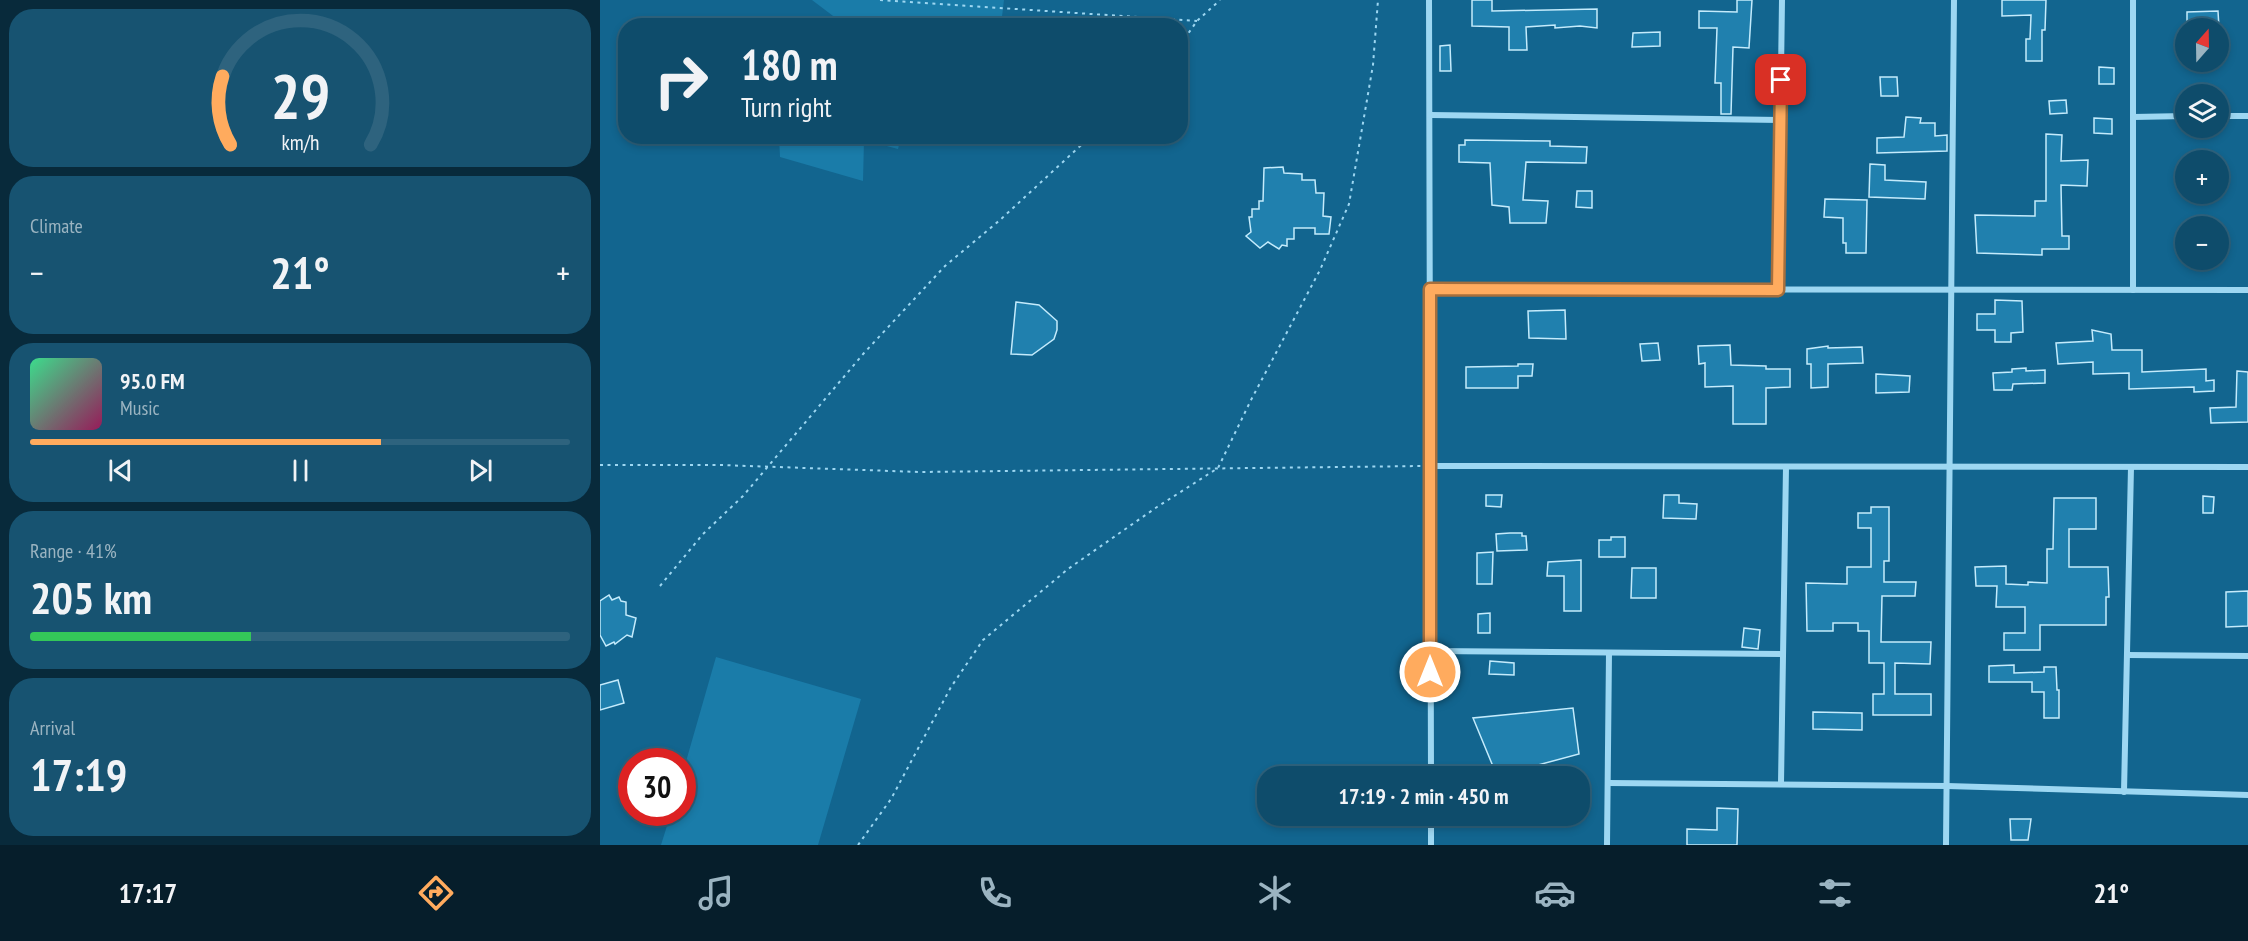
<!DOCTYPE html>
<html lang="en">
<head>
<meta charset="utf-8">
<style>
	:root { --surface:#0e4c6b; --page:#175371; --text:#f1f3f6; --muted:#9bb4c1; --line:#2e637e; --accent:#ffab5e }
	body { margin:0; font-family:"PT Sans Narrow",sans-serif; background:var(--page); color:var(--text); height:100vh; display:flex; flex-direction:column; font-size:22px; white-space:nowrap }
	* { box-sizing:border-box; margin:0 }
	p { font-size:20px; color:var(--muted) }
	.icon { flex:none; width:33px; height:33px; fill:none; stroke:currentColor; stroke-width:2; stroke-linecap:round; stroke-linejoin:round }
	.map { position:relative; flex:1; overflow:hidden }
	.panel { display:flex; flex-direction:column; gap:9px; padding:9px; background:#082a3b; width:600px }
	.panel>* { flex:none }
	.guide { position:absolute; left:18px; top:18px; width:570px; height:126px; border-radius:24px; box-shadow:0 3px 9px #0003,0 0 0 2px var(--line); background:#0e4c6b; color:var(--text); overflow:hidden }
	.needle { width:39px; rotate:20deg }
	.buttons { position:absolute; left:1575px; top:18px; display:grid; gap:12px }
	.buttons a { display:grid; place-items:center; width:54px; height:54px; border-radius:50%; background:var(--surface); box-shadow:0 3px 9px #0003,0 0 0 2px var(--line); font-size:30px }
	.speed { position:absolute; left:18px; top:748px; display:flex; gap:12px; font-size:30px; font-weight:700; text-align:center }
	.speed>* { display:grid; place-content:center; width:78px; height:78px; border-radius:50%; background:var(--surface); box-shadow:0 3px 9px #0003,0 0 0 2px var(--line); line-height:1 }
	.speed .limit { border:9px solid #d22; background:#fff; color:#111 }
	.pin { position:absolute; display:grid; place-items:center; width:51px; height:51px; color:#fff; margin:-26px; border-radius:12px; box-shadow:0 3px 9px #0006 }
	.me { position:absolute; width:66px; margin:-33px; rotate:0deg; stroke-linejoin:round; filter:drop-shadow(0 0 4px #0008) }
	.turn { display:flex; align-items:center; gap:21px; height:126px; padding:0 24px; font-size:27px }
	.turn .icon { width:78px; height:78px; stroke-width:2.5 }
	.turn b { display:block; font-size:42px; line-height:51px }
	.big { font-size:45px; font-weight:700; line-height:1.1 }
	.panel .card { flex:1; display:flex; flex-direction:column; justify-content:center; gap:9px; min-width:0; padding:0 21px; border-radius:24px; background:var(--page) }
	.panel .dial { align-items:center; gap:0 }
	.dial svg { height:156px; overflow:visible; fill:none; stroke:var(--line); stroke-width:7; stroke-linecap:round; text-anchor:middle }
	.dial text { fill:var(--text); stroke:none }
	.song { display:flex; align-items:center; gap:18px }
	.cover { width:72px; height:72px; border-radius:9px; background:linear-gradient(135deg,hsl(150 70% 55%),hsl(330 70% 35%)) }
	.played { height:6px; border-radius:3px; background:linear-gradient(90deg,var(--accent) 65%,var(--line) 65%) }
	.keys { display:flex; justify-content:space-around; direction:ltr }
	.heat { display:flex; justify-content:space-between; align-items:center; font-size:33px; direction:ltr }
	.charge { height:9px; border-radius:4px; background:linear-gradient(90deg,#34c759 41%,var(--line) 0) }
	.trip { position:absolute; left:657px; top:766px; width:333px; height:60px; border-radius:24px; background:var(--surface); box-shadow:0 3px 9px #0003,0 0 0 2px var(--line); font-weight:700; line-height:60px; text-align:center }
	.tabs { display:flex; height:96px; justify-content:space-around; align-items:center; background:#061e2b; color:var(--muted) }
	.tabs .icon { width:42px; height:42px }
	.tabs .selected { color:var(--accent) }
	.tabs b { font-size:27px; color:var(--text) }
	main { display:flex; flex:1; min-height:0 }
	.map>svg:first-child { display:block }
	.green { fill:#1a7ca9 }
	.building { fill:#2080ae; stroke:#c4ebfc; stroke-width:1.5 }
	.lines { fill:none; stroke-linecap:round; stroke-linejoin:round }
	.path { stroke:#9dd7f2; stroke-width:2; stroke-dasharray:3 4.5; stroke-linecap:butt }
	.street { stroke:#9dd7f2; stroke-width:6 }
	.route-casing { stroke:#a66f3d; stroke-width:15 }
	.route { stroke:#ffab5e; stroke-width:10 }
</style>
</head>
<body>
<main>
<section class="panel">
<div class="card dial"><svg viewBox="0 0 100 80">
<path d="M14 69A42 42 0 1 1 86 69"/>
<path d="M14 69A42 42 0 0 1 10 34" stroke="#ffab5e"/>
<text x="50" y="56" font-size="32" font-weight="700">29</text>
<text x="50" y="72" font-size="11">km/h</text>
</svg></div>
<div class="card"><p>Climate</p>
<div class="heat"><a>−</a><b class="big">21°</b><a>+</a></div>
</div>
<div class="card">
<div class="song"><i class="cover"></i><div><b>95.0 FM</b><p>Music</p></div></div>
<div class="played"></div>
<div class="keys"><svg class="icon" aria-label="previous" viewBox="0 0 24 24"><path d="M18 5L8 12l10 7zM5 5v14"/></svg><svg class="icon" aria-label="pause" viewBox="0 0 24 24"><path d="M8 5v14M16 5v14"/></svg><svg class="icon" aria-label="next" viewBox="0 0 24 24"><path d="M6 5l10 7-10 7zM19 5v14"/></svg></div>
</div>
<div class="card"><p>Range · 41%</p><b class="big">205 km</b><div class="charge"></div></div>
<div class="card"><p>Arrival</p><b class="big">17:19</b></div>
</section>
<div class="map">
<svg width="1648" height="845" viewBox="0 0 1648 845">
	<rect width="100%" height="100%" fill="#12658f"/>
	<!-- green -->
	<g class="green">
		<polygon points="212,0 404,0 401,25 245,25"/>
		<polygon points="179,137 179,136 301,137 298,149 264,140 263,181 180,157"/>
		<polygon points="116,657 261,699 218,845 61,845 71,813 82,813 83,772"/>
	</g>
	<!-- building -->
	<g class="building">
		<polygon points="872,0 892,0 892,11 997,9 997,28 980,26 955,28 955,25 926,27 927,50 909,50 909,27 872,26"/>
		<polygon points="1137,0 1152,0 1149,48 1133,47 1131,114 1121,114 1121,83 1115,83 1117,28 1099,28 1099,11 1137,12"/>
		<polygon points="1402,0 1446,0 1445,30 1442,30 1442,61 1426,61 1426,39 1430,39 1431,15 1402,16"/>
		<polygon points="1618,11 1619,28 1587,28 1587,12"/>
		<polygon points="1060,32 1060,46 1032,47 1033,33"/>
		<polygon points="850,45 851,71 840,71 840,46"/>
		<polygon points="1499,67 1514,68 1514,84 1499,84"/>
		<polygon points="1280,77 1297,77 1298,96 1281,96"/>
		<polygon points="1466,100 1467,113 1450,114 1449,101"/>
		<polygon points="1306,117 1321,118 1320,123 1335,123 1335,136 1347,135 1347,151 1277,153 1277,138 1304,137"/>
		<polygon points="1494,118 1512,119 1512,134 1494,133"/>
		<polygon points="1446,134 1462,135 1461,161 1488,160 1487,186 1461,185 1462,236 1469,236 1469,249 1442,249 1442,255 1377,253 1375,215 1435,216 1435,201 1446,201"/>
		<polygon points="865,140 950,141 950,146 987,147 986,163 926,162 923,200 948,201 946,223 910,223 909,207 892,205 890,163 859,162 859,145 865,145"/>
		<polygon points="1270,164 1285,165 1285,180 1326,182 1325,199 1269,197"/>
		<polygon points="683,167 684,173 702,174 702,180 715,180 716,193 724,193 723,216 731,217 729,234 715,234 715,228 694,228 694,239 687,239 687,246 682,245 679,249 668,242 660,248 646,236 651,232 649,217 652,217 652,209 659,209 659,201 663,201 664,168"/>
		<polygon points="977,191 992,191 992,208 976,207"/>
		<polygon points="1225,199 1267,200 1266,253 1246,253 1246,243 1243,243 1243,218 1224,217"/>
		<polygon points="1395,300 1422,301 1423,332 1411,333 1411,342 1395,342 1395,330 1377,330 1377,314 1395,314"/>
		<polygon points="416,302 439,305 457,321 457,330 454,339 432,355 411,354"/>
		<polygon points="965,310 966,339 929,338 928,311"/>
		<polygon points="1492,330 1511,334 1512,350 1542,350 1542,372 1606,369 1606,381 1614,380 1614,391 1594,392 1594,387 1529,389 1529,373 1493,374 1493,362 1458,364 1456,343 1493,341"/>
		<polygon points="1058,343 1060,360 1042,361 1040,344"/>
		<polygon points="1130,345 1131,365 1166,366 1166,369 1190,369 1190,387 1166,388 1166,424 1133,424 1133,386 1105,387 1105,363 1099,364 1098,346"/>
		<polygon points="1228,346 1228,348 1262,347 1263,363 1228,364 1228,387 1211,388 1211,364 1207,364 1207,349"/>
		<polygon points="918,364 933,364 932,376 918,376 918,388 866,388 866,367 918,366"/>
		<polygon points="1426,368 1426,371 1445,370 1445,383 1413,384 1412,390 1394,390 1393,373 1412,372 1412,369"/>
		<polygon points="1637,371 1648,372 1648,422 1611,423 1610,408 1636,407"/>
		<polygon points="1276,374 1310,376 1309,392 1276,393"/>
		<polygon points="886,495 902,495 901,507 886,506"/>
		<polygon points="1064,495 1079,495 1079,503 1097,504 1096,519 1063,518"/>
		<polygon points="1603,496 1614,497 1613,513 1603,513"/>
		<polygon points="1454,498 1496,498 1496,529 1469,529 1469,567 1508,567 1509,597 1506,597 1506,625 1440,625 1440,650 1404,650 1404,633 1425,633 1425,607 1396,607 1397,586 1376,586 1375,567 1406,566 1406,584 1428,585 1428,582 1447,583 1447,549 1453,549"/>
		<polygon points="1271,507 1289,507 1289,561 1284,561 1284,582 1316,582 1315,596 1282,596 1281,642 1331,642 1330,664 1295,663 1295,694 1331,694 1331,715 1273,715 1273,694 1284,694 1284,663 1269,663 1269,631 1258,631 1258,623 1233,623 1233,631 1207,631 1206,583 1247,584 1247,567 1271,567 1271,528 1258,528 1258,513 1271,513"/>
		<polygon points="910,533 922,533 922,536 926,536 927,550 897,551 896,534"/>
		<polygon points="1011,537 1025,537 1025,557 999,557 999,540 1011,540"/>
		<polygon points="893,552 892,584 877,584 877,553"/>
		<polygon points="981,560 981,611 964,611 964,576 947,576 948,562"/>
		<polygon points="1032,568 1056,568 1056,598 1031,598"/>
		<polygon points="1648,591 1648,626 1626,627 1626,592"/>
		<polygon points="9,595 12,600 19,597 21,601 26,602 26,615 36,618 32,637 27,635 15,644 14,642 6,646 0,635 0,601"/>
		<polygon points="890,613 890,633 878,633 878,614"/>
		<polygon points="1144,628 1160,630 1158,649 1142,647"/>
		<polygon points="890,661 914,663 914,675 889,674"/>
		<polygon points="1414,665 1414,673 1444,672 1444,667 1456,667 1457,690 1459,690 1459,718 1444,718 1444,692 1432,692 1432,682 1389,682 1389,666"/>
		<polygon points="18,680 24,703 0,710 0,685"/>
		<polygon points="973,708 979,754 897,776 873,718"/>
		<polygon points="1213,712 1262,713 1262,730 1213,729"/>
		<polygon points="1117,808 1138,809 1137,845 1087,845 1087,829 1117,830"/>
		<polygon points="1410,819 1431,819 1428,840 1411,840"/>
	</g>
	<g class="lines">
		<!-- path -->
		<g class="path">
			<polyline points="280,0 597,21"/>
			<polyline points="580,45 597,21 620,0"/>
			<polyline points="0,465 120,465 320,472 822,466"/>
			<polyline points="60,586 103,534 143,496 264,353 345,266 400,220 491,136"/>
			<polyline points="258,845 291,799 351,687 383,640 468,569 557,507 618,468 651,400 720,270 749,204 773,65 778,0"/>
		</g>
		<!-- street -->
		<g class="street">
			<polyline points="829,0 831,777"/>
			<polyline points="830,115 1180,120"/>
			<polyline points="1618,116 1648,116"/>
			<polyline points="1533,117 1586,116"/>
			<polyline points="830,289 1648,290"/>
			<polyline points="1178,290 1182,0"/>
			<polyline points="1533,290 1533,0"/>
			<polyline points="831,466 1648,467"/>
			<polyline points="830,651 1182,654"/>
			<polyline points="1527,655 1648,656"/>
			<polyline points="1008,783 1347,786 1648,795"/>
			<polyline points="1181,783 1186,467"/>
			<polyline points="1524,792 1531,467"/>
			<polyline points="831,816 831,845"/>
			<polyline points="1007,845 1009,653"/>
			<polyline points="1346,845 1354,0"/>
		</g>
	</g>
	<g class="lines">
		<!-- route casing -->
		<g class="route-casing">
			<polyline id="route" points="830,672 830,289 1178,290 1181,80"/>
		</g>
		<!-- route -->
		<use href="#route" class="route"/>
	</g>
</svg>
<div class="buttons">
<a><svg class="needle" viewBox="-14 -14 28 28"><path d="M0-13l5 13h-10z" fill="#e53935"/><path d="M0 13l5-13h-10z" fill="#9bb4c1"/></svg></a>
<a><svg class="icon" aria-label="layers" viewBox="0 0 24 24"><path d="M12 4l9 5-9 5-9-5zM3 14l9 5 9-5"/></svg></a>
<a>+</a>
<a>−</a>
</div>
<div class="speed"><div class="limit">30</div></div>
<div class="pin" style="left:1181px;top:80px;background:#d93025"><svg class="icon" aria-label="arrive" viewBox="0 0 24 24"><path d="M6 21V4h12l-3 4 3 4H6"/></svg></div>
<svg class="me" style="left:830px;top:672px" viewBox="-20 -20 40 40"><circle r="17" fill="#ffab5e" stroke="#fff" stroke-width="3"/><path d="M0-11L8 9 0 5-8 9z" fill="#fff"/></svg>
<div class="trip">17:19 · 2 min · 450 m</div>
<div class="guide">
<div class="turn"><svg class="icon" aria-label="right" viewBox="0 0 24 24"><path d="M7 20v-9h11M14 6l5 5-5 5"/></svg><div><b>180 m</b>Turn right</div></div>
</div>
</div>
</main>
<nav class="tabs">
<b>17:17</b>
<svg class="icon selected" aria-label="directions" viewBox="0 0 24 24"><path d="M12 3l9 9-9 9-9-9zM9 14v-3h6M13 9l2 2-2 2"/></svg>
<svg class="icon" aria-label="music" viewBox="0 0 24 24"><path d="M9 18V5l10-2v13"/><circle cx="6" cy="18" r="3"/><circle cx="16" cy="16" r="3"/></svg>
<svg class="icon" aria-label="phone" viewBox="0 0 24 24"><path d="M5 4h4l2 5-3 2q2 4 5 5l2-3 5 2v4C11 20 4 13 5 4z"/></svg>
<svg class="icon" aria-label="climate" viewBox="0 0 24 24"><path d="M12 3v18M4 7l16 10M4 17L20 7"/></svg>
<svg class="icon" aria-label="car" viewBox="0 0 24 24"><path d="M5 17H2v-5l4-1 3-4h7l3 4 3 1v5h-3M9 17h6M6 11h13"/><circle cx="7" cy="17" r="2"/><circle cx="17" cy="17" r="2"/></svg>
<svg class="icon" aria-label="filters" viewBox="0 0 24 24"><path d="M4 7h16M4 17h16"/><circle cx="9" cy="7" r="2"/><circle cx="15" cy="17" r="2"/></svg>
<b>21°</b>
</nav>
</body>
</html>
